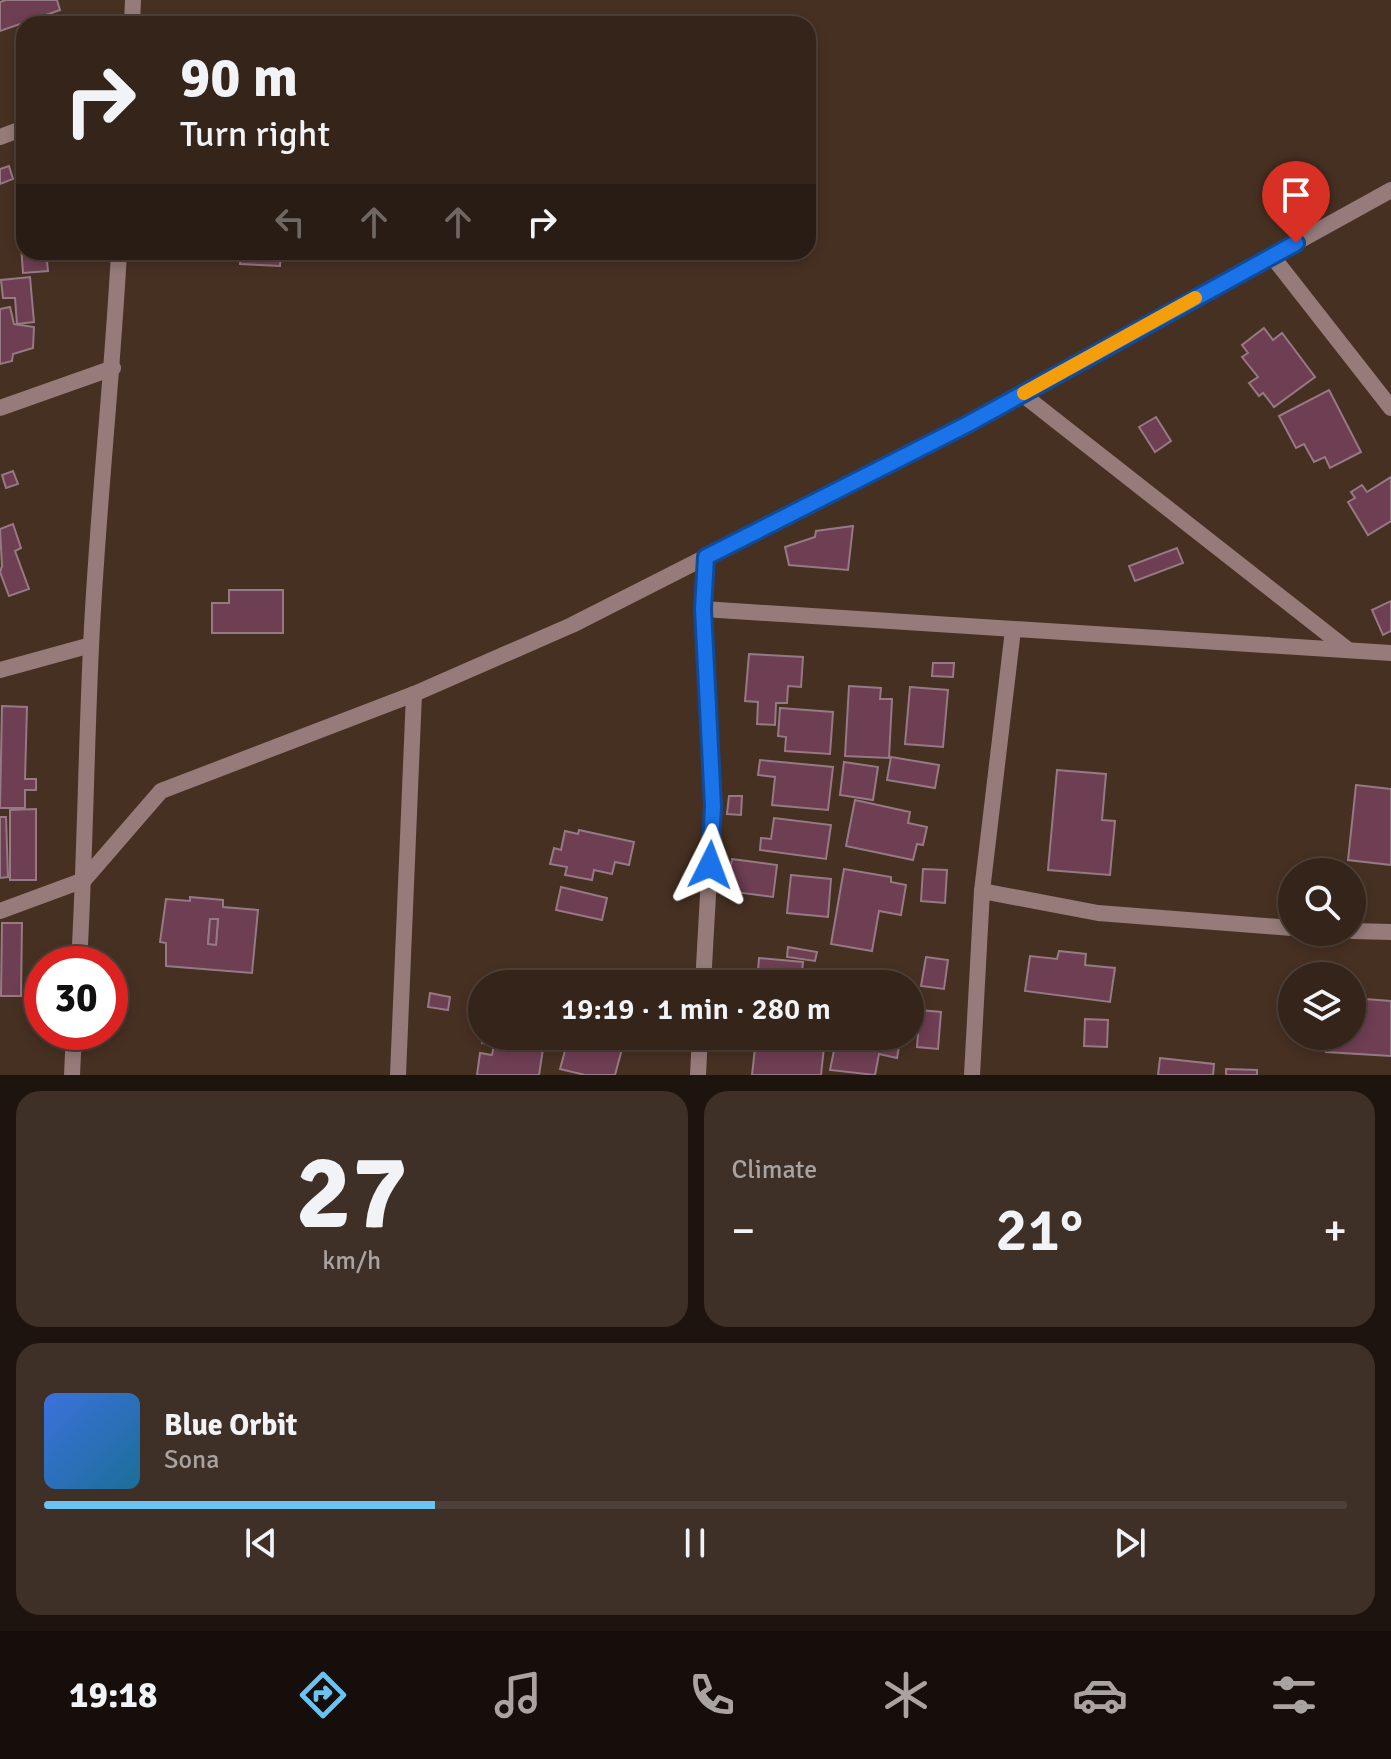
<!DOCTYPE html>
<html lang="en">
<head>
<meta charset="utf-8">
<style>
	:root { --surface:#34241a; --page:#3f3027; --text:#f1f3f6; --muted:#a9a4a2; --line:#4e4139; --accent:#6bc3f2 }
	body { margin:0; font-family:Signika,sans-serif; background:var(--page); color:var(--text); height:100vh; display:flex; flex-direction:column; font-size:30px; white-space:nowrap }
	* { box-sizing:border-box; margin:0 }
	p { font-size:26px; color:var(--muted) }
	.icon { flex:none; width:44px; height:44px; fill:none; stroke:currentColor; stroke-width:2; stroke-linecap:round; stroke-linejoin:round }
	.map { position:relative; height:1075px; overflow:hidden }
	.sheet { display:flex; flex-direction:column; gap:16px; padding:16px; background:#1d140e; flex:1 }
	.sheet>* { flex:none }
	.hud { position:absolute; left:16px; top:16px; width:800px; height:244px; border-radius:24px; box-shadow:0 4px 12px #0003,0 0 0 2px var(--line); background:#34241a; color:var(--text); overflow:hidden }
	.controls { position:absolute; left:1278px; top:858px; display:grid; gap:16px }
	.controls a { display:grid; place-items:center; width:88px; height:88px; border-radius:50%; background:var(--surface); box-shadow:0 4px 12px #0003,0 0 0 2px var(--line); font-size:40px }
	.speed { position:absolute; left:24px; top:946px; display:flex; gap:16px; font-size:40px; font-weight:700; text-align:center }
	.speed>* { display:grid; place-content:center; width:104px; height:104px; border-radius:50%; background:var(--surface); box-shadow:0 4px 12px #0003,0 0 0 2px var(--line); line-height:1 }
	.speed .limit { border:12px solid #d22; background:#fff; color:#111 }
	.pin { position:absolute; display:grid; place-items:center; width:68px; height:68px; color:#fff; margin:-82px -34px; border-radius:50% 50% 50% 0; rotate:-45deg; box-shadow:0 0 8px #0007 }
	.pin .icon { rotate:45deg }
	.me { position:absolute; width:88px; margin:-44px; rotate:3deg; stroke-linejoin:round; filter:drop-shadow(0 0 6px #0008) }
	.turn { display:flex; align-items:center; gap:28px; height:168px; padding:0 32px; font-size:36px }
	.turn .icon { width:104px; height:104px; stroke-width:2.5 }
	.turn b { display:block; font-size:56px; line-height:68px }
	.lanes { display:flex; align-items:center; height:76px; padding:0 32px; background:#0003; justify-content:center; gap:40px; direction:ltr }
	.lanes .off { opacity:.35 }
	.big { font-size:60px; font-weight:600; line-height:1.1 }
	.sheet .tile { flex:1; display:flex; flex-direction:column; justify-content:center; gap:12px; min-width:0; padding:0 28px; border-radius:24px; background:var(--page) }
	.sheet .dial { align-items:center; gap:0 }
	.dial b { font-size:104px; line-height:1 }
	.song { display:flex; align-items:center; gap:24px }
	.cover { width:96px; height:96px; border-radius:12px; background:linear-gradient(135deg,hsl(220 70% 55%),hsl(200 70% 35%)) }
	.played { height:8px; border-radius:4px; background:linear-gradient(90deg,var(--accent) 30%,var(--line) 30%) }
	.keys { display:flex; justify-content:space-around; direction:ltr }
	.heat { display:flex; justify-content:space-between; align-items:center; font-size:44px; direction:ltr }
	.sheet .tiles { flex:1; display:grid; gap:16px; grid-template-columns:1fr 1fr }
	.tile:last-child { grid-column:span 2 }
	.trip { position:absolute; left:468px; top:970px; width:456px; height:80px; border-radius:40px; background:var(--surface); box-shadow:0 4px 12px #0003,0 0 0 2px var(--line); font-weight:600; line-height:80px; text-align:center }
	.menu { display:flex; height:128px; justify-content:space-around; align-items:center; background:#150e0a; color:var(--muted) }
	.menu .icon { width:56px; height:56px }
	.menu .selected { color:var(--accent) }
	.menu b { font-size:36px; color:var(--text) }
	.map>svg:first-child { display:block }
	.building { fill:#6e3e52; stroke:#967984; stroke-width:2; fill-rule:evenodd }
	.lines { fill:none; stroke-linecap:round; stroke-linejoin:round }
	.street { stroke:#957b7a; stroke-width:16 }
	.route-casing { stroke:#114b97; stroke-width:20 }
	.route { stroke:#1a73e8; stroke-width:14 }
	.slow { stroke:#f59e0b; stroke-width:14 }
</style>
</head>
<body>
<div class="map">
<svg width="1391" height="1075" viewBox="0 0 1391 1075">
	<rect width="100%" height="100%" fill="#463022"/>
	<!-- building -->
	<g class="building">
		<polygon points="6,0 57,0 60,10 0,31 0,2"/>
		<polygon points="15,162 24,162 24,252 46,252 48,271 23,273"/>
		<polygon points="9,166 13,179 0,184 0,169"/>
		<polygon points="241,252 281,252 280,266 240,264"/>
		<polygon points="30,277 34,322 17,324 15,298 3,298 1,280"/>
		<polygon points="10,307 14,324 34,327 33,348 13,354 12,361 0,364 0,309"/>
		<polygon points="1264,328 1273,340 1282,333 1315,377 1274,407 1263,393 1259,396 1249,383 1258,377 1242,357 1248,353 1242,345"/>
		<polygon points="1329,390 1361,452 1330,468 1325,457 1314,462 1304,444 1296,448 1279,416"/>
		<polygon points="1156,417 1171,441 1155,452 1139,427"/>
		<polygon points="13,471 18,484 6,488 2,475"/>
		<polygon points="1391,477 1391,521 1368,535 1348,502 1355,498 1351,492 1362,485 1367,492"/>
		<polygon points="13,524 21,548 15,551 29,589 9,596 0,572 2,566 0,529"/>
		<polygon points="853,526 848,570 789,565 785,547 815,537 816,531"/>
		<polygon points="1177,548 1183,563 1135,581 1129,566"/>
		<polygon points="229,590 283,590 283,633 212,633 212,603 229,603"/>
		<polygon points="1391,601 1391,631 1383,635 1372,610"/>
		<polygon points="749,654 803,657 801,687 788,686 787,703 776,703 775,725 757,724 758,702 745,701"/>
		<polygon points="933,663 954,663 953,677 932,676"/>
		<polygon points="849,686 881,688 880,699 892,699 889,758 845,756"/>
		<polygon points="910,687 948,690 943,747 905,744"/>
		<polygon points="2,706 27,707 25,779 36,779 36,790 25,790 25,808 0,808"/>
		<polygon points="780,708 833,712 830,754 785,751 786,737 778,736"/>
		<polygon points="891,757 939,765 935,788 887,780"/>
		<polygon points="760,760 833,767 828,810 772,805 775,777 758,775"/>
		<polygon points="844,762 878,767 873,800 840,795"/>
		<polygon points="1057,770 1106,774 1102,820 1115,821 1110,875 1048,870"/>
		<polygon points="1356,785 1391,789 1391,865 1348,860"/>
		<polygon points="729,796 742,796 741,815 727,814"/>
		<polygon points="855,800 910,812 908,823 927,827 923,845 917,844 913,860 846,846"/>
		<polygon points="36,809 36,880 10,880 10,810"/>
		<polygon points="0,817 6,817 8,877 0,878"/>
		<polygon points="774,818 831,825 826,859 760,850 761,838 771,839"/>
		<polygon points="579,830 634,842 629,865 615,862 612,874 594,870 592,880 565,875 567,867 550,864 554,848 561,850 565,831 578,834"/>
		<polygon points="732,859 777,865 773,897 727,891"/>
		<polygon points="844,869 891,877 891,882 906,885 901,915 879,911 872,951 831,944"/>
		<polygon points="923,869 947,870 945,903 921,901"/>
		<polygon points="791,875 831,879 828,917 787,913"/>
		<polygon points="561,887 607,898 602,920 556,910"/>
		<path d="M190 897 223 900V907L258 910 252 973 166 966V943L160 942 166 899 190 901ZM210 919H218L216 945 208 944Z"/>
		<polygon points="210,919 218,919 216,945 208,944"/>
		<polygon points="2,923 22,923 21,996 1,996"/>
		<polygon points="788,947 817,952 815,961 787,957"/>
		<polygon points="1059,951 1086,954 1085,965 1115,968 1110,1002 1025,991 1030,956 1057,959"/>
		<polygon points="926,957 948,960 944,989 921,986"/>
		<polygon points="759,958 803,962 801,981 823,984 741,984 742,969 758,971"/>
		<polygon points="430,993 450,997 448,1010 428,1007"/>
		<polygon points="1352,998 1391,1001 1391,1056 1326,1052 1327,1036 1352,1036"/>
		<polygon points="920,1010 941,1012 938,1049 917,1047"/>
		<polygon points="1085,1019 1108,1020 1107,1047 1084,1046"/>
		<polygon points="483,1036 545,1036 539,1075 477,1075 480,1053 492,1055 494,1045 482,1043"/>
		<polygon points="569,1036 622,1049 615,1075 585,1075 560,1069"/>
		<polygon points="837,1036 901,1036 897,1058 879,1054 875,1075 830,1070"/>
		<polygon points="756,1039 824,1047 821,1075 752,1075"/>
		<polygon points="1160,1058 1214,1064 1213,1075 1158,1075"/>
		<polygon points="1226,1069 1257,1070 1257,1075 1226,1075"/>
	</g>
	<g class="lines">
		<!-- street -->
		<g class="street">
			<polyline points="132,24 133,0"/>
			<polyline points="0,137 24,128"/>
			<polyline points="1272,256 1391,408"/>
			<polyline points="1022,394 1347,649"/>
			<polyline points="0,408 113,368"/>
			<polyline points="703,609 1391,653"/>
			<polyline points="0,670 91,645"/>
			<polyline points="982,891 1098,913 1292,928"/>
			<polyline points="0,911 84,880 161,791 414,694 572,625 968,424 1391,190"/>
			<polyline points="1352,931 1391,932"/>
			<path d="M79 964C85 858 86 753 91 647 97 515 112 384 119 252"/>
			<polyline points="703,984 713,806 703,609 706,557"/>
			<polyline points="72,1075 74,1032"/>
			<polyline points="398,1075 414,694"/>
			<polyline points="698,1075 700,1036"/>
			<polyline points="972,1075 982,891 1013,630"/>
		</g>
	</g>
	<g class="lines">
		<!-- route casing -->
		<g class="route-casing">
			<polyline id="route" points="710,865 713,806 703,609 706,557 968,424 1296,243"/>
		</g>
		<!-- route -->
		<use href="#route" class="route"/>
		<!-- slow -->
		<polyline class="slow" points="1024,393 1195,298"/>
	</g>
</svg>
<div class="controls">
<a><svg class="icon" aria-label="search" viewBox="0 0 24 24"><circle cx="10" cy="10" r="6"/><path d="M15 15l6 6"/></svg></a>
<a><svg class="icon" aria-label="layers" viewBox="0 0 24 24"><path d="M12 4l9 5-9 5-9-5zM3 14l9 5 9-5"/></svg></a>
</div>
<div class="speed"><div class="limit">30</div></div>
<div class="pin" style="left:1296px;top:243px;background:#d93025"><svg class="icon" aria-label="arrive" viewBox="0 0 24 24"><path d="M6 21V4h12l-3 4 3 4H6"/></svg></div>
<svg class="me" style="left:710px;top:865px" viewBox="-20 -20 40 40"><path d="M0-17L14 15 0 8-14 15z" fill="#1a73e8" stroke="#fff" stroke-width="4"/></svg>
<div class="trip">19:19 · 1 min · 280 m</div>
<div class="hud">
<div class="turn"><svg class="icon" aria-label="right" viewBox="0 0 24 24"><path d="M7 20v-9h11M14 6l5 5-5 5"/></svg><div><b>90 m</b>Turn right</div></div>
<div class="lanes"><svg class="icon off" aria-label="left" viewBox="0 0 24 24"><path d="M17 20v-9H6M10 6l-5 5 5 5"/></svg><svg class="icon off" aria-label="ahead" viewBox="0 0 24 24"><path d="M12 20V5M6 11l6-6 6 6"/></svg><svg class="icon off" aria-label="ahead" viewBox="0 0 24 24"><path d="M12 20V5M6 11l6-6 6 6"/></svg><svg class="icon" aria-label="right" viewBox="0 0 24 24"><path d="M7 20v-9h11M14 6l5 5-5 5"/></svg></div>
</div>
</div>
<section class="sheet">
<div class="tiles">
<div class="tile dial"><b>27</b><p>km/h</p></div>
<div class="tile"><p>Climate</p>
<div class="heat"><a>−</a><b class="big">21°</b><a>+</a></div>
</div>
<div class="tile">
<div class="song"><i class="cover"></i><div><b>Blue Orbit</b><p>Sona</p></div></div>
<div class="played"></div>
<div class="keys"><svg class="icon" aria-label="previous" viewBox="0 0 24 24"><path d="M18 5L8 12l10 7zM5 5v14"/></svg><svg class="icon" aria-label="pause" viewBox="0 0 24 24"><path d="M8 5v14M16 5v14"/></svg><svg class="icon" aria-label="next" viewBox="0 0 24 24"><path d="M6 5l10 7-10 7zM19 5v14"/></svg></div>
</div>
</div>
</section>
<nav class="menu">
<b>19:18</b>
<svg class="icon selected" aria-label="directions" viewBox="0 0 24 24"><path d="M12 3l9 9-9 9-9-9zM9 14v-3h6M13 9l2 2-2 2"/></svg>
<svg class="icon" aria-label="music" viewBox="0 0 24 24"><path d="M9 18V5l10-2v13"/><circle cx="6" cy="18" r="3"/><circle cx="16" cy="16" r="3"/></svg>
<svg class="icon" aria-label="phone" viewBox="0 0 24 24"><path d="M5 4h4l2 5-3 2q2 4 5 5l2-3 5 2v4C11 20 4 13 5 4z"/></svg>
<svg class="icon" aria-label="climate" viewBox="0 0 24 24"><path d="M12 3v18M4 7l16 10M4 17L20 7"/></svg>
<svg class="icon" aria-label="car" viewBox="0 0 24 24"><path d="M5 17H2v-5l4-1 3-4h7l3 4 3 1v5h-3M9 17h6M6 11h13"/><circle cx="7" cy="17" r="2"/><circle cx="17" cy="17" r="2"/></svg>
<svg class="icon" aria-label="filters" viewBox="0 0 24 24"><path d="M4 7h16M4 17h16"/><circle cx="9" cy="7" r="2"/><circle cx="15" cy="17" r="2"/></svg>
</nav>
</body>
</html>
